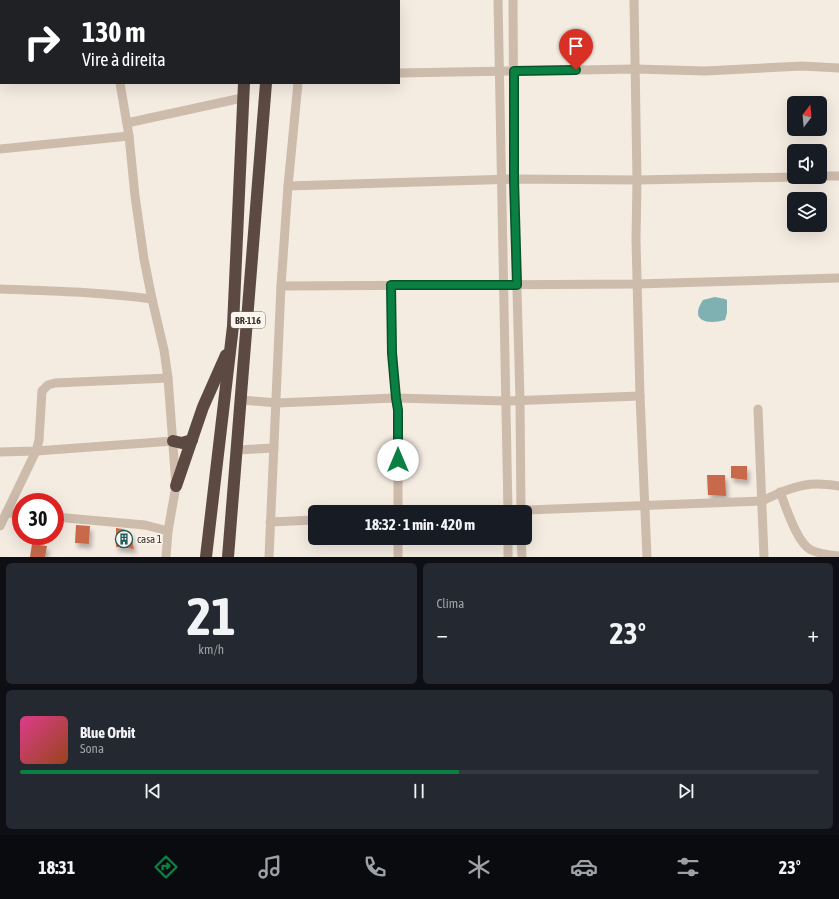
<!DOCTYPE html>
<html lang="pt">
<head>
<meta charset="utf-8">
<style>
	:root { --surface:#171b24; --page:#242831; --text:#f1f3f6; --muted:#9ea1a6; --line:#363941; --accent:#0b8043 }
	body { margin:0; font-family:"Asap Condensed",sans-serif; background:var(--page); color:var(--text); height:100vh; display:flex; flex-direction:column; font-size:15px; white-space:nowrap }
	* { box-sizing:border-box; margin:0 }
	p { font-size:13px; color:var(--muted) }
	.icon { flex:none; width:22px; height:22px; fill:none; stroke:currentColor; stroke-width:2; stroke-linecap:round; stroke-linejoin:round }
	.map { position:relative; height:557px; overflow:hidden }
	.panel { display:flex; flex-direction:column; gap:6px; padding:6px; background:#0d0f14; flex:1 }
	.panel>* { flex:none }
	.top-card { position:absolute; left:0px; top:0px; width:400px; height:84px; box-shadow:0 4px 16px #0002; background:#202124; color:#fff; overflow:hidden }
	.needle { width:26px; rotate:16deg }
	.tools { position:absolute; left:787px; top:96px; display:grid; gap:8px }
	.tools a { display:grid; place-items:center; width:40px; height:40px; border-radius:6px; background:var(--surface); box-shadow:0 4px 16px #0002; font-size:20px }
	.speed { position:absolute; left:12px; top:493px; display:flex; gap:8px; font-size:20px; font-weight:700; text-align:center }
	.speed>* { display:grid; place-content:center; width:52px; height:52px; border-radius:50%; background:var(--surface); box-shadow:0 4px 16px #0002; line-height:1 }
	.speed .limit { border:6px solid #d22; background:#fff; color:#111 }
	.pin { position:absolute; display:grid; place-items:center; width:34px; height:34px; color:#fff; margin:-41px -17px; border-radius:50% 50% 50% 0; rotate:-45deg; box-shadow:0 0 4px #0007 }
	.pin .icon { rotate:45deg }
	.me { position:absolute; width:44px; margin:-22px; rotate:0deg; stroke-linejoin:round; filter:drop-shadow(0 0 3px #0008) }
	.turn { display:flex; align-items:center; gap:14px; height:84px; padding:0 16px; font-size:18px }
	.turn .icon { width:52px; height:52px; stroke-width:2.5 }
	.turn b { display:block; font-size:28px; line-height:34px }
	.big { font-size:30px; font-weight:700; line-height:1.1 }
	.panel .card { flex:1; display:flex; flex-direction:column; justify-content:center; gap:6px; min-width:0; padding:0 14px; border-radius:6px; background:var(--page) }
	.panel .dial { align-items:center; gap:0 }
	.dial b { font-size:52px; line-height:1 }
	.song { display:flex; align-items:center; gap:12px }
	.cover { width:48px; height:48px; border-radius:6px; background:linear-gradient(135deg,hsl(330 70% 55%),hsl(20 70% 35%)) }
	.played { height:4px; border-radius:2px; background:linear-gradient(90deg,var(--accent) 55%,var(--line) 55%) }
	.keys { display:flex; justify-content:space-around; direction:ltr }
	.heat { display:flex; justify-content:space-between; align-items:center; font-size:22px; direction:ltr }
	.panel .tiles { flex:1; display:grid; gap:6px; grid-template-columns:1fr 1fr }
	.card:last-child { grid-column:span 2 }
	.trip { position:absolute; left:308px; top:505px; width:224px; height:40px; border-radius:6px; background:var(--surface); box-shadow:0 4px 16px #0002; font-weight:700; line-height:40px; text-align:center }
	.tab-bar { display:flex; height:64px; justify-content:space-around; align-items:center; background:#090b0e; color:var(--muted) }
	.tab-bar .icon { width:28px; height:28px }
	.tab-bar .active { color:var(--accent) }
	.tab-bar b { font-size:18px; color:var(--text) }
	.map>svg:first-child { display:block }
	.water { fill:#7fb0b2 }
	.building { fill:#c8694b; filter:url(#shadow) }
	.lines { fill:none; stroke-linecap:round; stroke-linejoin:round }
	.street { stroke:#cdbbac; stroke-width:9 }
	.highway { stroke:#5c4a42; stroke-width:12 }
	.route-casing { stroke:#07532c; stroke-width:10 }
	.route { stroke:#0b8043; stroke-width:7 }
	.labels { text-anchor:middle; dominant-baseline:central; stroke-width:3; stroke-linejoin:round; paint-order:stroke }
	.shield { fill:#fbf5ee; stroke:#756b66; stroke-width:1 }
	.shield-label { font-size:10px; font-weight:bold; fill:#3b302b }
	.poi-label { font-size:11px; fill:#3b302b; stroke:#fbf5ee; text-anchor:start }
</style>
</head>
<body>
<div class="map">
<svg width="839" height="557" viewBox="0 0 839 557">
	<defs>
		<filter id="shadow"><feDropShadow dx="2.5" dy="4.5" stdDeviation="2" flood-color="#0004"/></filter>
	</defs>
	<rect width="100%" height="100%" fill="#f4ebe1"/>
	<!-- water -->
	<path class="water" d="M715 297 725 299 727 300V313L725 320C707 325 689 321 703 300Z"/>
	<!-- building -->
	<g class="building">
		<polygon points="731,466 747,466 747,480 731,478"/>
		<polygon points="707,475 725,475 726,496 708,495"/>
		<polygon points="76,525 90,526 89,544 75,543"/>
		<polygon points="116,528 123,529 130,532 134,549 116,547"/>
		<polygon points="32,544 47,546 45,557 30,557"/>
	</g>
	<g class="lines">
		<!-- street -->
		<g class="street">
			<polyline points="104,0 104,1"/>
			<polyline points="498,0 508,512"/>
			<polyline points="513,0 514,179 520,400 521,512"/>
			<polyline points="634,0 637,180 636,240 640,396 647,557"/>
			<polyline points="305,1 305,0"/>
			<polyline points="399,73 635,69 705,71 802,66 839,68"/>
			<polyline points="120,83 129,136 135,196 144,259 152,299 164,350 168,378 176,486 168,531 166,557"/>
			<polyline points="127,123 242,98"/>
			<polyline points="0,149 129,136"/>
			<polyline points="820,176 839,176"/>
			<polyline points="288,186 514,179 637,180 796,177"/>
			<path d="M391 285C392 327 391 369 398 411V512"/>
			<polyline points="281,286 637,284 839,278"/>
			<path d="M0 289C51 291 101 292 152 299"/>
			<polyline points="242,400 277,403 395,398 506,401 640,396"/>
			<polyline points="758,409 764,557"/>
			<polyline points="237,450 274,448"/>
			<polyline points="0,452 36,451 173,441"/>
			<path d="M780 492C786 507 797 543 811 550 820 554 830 555 839 556"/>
			<path d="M474 512 762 501C779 493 797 484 817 484 824 484 832 485 839 486"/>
			<polyline points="6,513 21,514"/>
			<polyline points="55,517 145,525 168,531"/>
			<polyline points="270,522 315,520"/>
			<polyline points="0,526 36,451 39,440 42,391 48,385 55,383 168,378"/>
			<polyline points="398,538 398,557"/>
			<polyline points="508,538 508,557"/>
			<polyline points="521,538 522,557"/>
			<polyline points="269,557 281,286 288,186 298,83"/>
		</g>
		<!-- highway -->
		<g class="highway">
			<polyline points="251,1 251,0"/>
			<polyline points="273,1 273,0"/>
			<polyline points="173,441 182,443 192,440"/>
			<polyline points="176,486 203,407 226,355"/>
			<polyline points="206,557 233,326 244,83"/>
			<polyline points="228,557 266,83"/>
		</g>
	</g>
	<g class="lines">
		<!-- route casing -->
		<g class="route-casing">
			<polyline id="route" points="398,460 398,410 396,398 392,353 391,285 517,285 514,179 514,71 576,70"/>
		</g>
		<!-- route -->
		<use href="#route" class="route"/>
	</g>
	<!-- icons -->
	<defs>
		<g id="building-ring" transform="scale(0.9)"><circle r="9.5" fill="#fbf5ee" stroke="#1f5a5e" stroke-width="1.5"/><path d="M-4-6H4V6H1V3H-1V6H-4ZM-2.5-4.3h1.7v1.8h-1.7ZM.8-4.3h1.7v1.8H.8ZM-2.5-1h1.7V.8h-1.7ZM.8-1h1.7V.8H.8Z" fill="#1f5a5e"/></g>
	</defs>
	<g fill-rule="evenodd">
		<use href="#building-ring" x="124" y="539"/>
	</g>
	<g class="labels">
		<!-- shield labels -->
		<rect class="shield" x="231" y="312" width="34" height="16" rx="3"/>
		<g class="shield-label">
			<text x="248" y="320">BR-116</text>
		</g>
		<!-- poi labels -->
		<g class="poi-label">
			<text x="137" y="539">casa 1</text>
		</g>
	</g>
</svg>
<div class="tools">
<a><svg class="needle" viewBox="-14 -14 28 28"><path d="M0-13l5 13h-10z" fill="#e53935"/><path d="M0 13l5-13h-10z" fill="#9ea1a6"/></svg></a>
<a><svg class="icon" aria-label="sound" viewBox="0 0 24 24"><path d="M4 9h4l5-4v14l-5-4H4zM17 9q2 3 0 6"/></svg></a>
<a><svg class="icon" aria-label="layers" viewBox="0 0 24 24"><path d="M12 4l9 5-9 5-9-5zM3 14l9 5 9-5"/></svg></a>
</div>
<div class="speed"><div class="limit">30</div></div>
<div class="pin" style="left:576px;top:70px;background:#d93025"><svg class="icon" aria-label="arrive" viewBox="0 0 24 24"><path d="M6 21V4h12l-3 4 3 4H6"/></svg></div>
<svg class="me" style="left:398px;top:460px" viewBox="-20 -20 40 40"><circle r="19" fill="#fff"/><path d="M0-13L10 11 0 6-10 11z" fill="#0b8043"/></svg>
<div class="trip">18:32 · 1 min · 420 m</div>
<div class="top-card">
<div class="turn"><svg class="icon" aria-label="right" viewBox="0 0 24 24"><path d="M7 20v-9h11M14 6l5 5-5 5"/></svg><div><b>130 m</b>Vire à direita</div></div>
</div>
</div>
<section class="panel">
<div class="tiles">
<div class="card dial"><b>21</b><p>km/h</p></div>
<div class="card"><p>Clima</p>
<div class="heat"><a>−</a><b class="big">23°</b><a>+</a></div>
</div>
<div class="card">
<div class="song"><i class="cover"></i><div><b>Blue Orbit</b><p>Sona</p></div></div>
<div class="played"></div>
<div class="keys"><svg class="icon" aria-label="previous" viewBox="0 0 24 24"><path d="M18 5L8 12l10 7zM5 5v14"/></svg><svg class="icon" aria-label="pause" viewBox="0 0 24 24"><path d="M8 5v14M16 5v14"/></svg><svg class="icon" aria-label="next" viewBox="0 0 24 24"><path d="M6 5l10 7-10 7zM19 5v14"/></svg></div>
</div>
</div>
</section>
<nav class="tab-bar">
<b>18:31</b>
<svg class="icon active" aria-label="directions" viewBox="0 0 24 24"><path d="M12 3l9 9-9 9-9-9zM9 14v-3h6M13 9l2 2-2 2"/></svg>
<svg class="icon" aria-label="music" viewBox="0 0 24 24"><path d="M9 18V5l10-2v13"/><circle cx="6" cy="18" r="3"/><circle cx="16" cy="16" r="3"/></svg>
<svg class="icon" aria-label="phone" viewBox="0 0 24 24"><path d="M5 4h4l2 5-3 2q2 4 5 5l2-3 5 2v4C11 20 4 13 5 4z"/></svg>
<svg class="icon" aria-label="climate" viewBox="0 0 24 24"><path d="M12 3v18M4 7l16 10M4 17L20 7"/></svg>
<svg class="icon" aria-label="car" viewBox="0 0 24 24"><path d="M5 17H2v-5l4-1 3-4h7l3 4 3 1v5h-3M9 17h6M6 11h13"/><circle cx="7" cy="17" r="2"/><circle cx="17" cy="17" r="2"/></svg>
<svg class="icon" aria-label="filters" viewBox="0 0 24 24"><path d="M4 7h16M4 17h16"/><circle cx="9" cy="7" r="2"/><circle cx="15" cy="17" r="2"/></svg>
<b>23°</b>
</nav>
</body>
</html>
